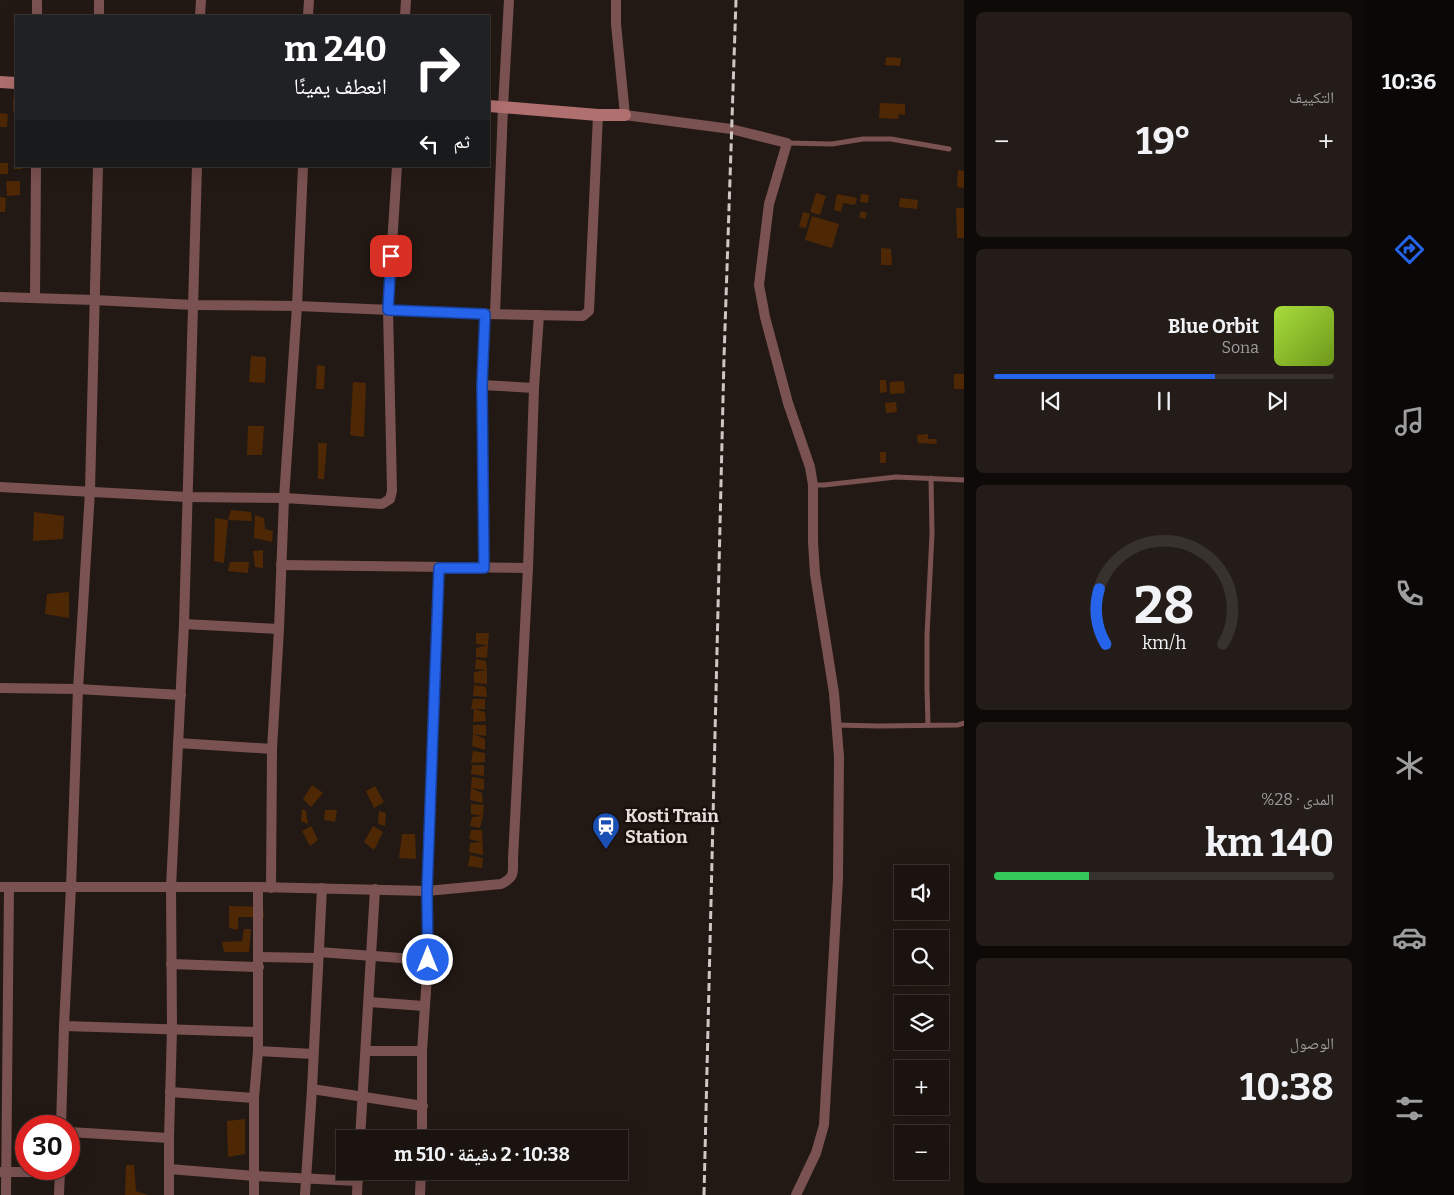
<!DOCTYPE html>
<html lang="ar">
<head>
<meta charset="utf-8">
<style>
	:root { --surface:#1a130f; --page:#231c18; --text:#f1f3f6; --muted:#9f9e9e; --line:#38322f; --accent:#2563eb }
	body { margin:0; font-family:Bitter,"Noto Naskh Arabic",serif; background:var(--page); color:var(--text); direction:rtl; height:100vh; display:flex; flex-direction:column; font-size:19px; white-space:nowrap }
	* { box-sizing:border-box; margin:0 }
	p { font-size:16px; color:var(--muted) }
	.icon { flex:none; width:28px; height:28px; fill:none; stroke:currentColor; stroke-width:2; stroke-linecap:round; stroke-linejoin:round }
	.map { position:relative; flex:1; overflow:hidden; direction:ltr }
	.sheet { display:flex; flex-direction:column; gap:12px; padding:12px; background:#0e0a08; width:400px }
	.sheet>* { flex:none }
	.hud { position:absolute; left:15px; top:15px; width:475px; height:152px; border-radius:0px; box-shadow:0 5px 20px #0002,0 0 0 1px var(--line); direction:rtl; background:#202124; color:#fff; overflow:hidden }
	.buttons { position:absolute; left:894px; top:865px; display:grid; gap:10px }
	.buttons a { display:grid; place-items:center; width:55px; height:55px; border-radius:0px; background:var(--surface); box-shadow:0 5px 20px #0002,0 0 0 1px var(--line); font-size:25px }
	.speed { position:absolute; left:15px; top:1115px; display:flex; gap:10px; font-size:25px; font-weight:700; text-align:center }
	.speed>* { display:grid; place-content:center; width:65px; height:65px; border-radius:50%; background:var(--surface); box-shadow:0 5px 20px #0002,0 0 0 1px var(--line); line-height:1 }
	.speed .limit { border:8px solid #d22; background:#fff; color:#111 }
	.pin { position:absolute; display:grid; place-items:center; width:42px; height:42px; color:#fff; margin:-21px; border-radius:10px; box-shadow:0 2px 8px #0006 }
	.me { position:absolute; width:55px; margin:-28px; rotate:0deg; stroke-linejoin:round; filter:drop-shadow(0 0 4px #0008) }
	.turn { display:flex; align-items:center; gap:18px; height:105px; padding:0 20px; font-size:22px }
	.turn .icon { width:65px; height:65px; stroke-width:2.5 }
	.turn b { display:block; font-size:35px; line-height:42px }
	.then { display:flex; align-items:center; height:48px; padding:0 20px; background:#0003; gap:10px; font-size:19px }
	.big { font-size:38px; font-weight:700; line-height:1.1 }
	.sheet .widget { flex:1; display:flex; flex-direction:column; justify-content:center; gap:8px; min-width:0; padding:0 18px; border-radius:8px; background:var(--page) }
	.sheet .dial { align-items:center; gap:0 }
	.dial svg { height:130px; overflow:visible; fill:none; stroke:var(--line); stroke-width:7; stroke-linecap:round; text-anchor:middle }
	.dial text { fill:var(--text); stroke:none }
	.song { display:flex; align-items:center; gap:15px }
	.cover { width:60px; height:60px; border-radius:8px; background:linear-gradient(135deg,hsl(80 70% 55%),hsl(80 70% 35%)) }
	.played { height:5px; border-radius:2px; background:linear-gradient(90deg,var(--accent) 65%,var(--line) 65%) }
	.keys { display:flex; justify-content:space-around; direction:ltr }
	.heat { display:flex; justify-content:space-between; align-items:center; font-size:28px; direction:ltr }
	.charge { height:8px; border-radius:4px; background:linear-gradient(90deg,#34c759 28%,var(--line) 0) }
	.trip { position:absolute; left:336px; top:1130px; width:292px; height:50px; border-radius:0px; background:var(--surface); box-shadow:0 5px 20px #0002,0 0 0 1px var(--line); font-weight:700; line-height:50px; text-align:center; direction:rtl }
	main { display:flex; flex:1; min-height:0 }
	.dock { display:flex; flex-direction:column; width:90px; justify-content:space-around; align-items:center; background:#0a0806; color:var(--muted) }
	.dock .icon { width:35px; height:35px }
	.dock .on { color:var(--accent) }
	.dock b { font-size:22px; color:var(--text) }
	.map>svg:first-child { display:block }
	.building { fill:#4e2804 }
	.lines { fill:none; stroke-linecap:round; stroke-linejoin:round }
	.lane { stroke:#7a5251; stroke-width:5 }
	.street { stroke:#7a5251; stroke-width:10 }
	.secondary { stroke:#b0706f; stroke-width:12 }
	.rail { stroke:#cec7c3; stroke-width:3; stroke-dasharray:8 4; stroke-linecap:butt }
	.route-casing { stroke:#184099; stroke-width:12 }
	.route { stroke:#2563eb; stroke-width:9 }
	.labels { text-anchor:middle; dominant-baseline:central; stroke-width:5; stroke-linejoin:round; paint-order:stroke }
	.poi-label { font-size:18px; font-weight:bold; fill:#e4ddd9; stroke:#1a100b; text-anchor:start }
</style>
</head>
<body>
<main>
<nav class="dock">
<b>10:36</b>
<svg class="icon on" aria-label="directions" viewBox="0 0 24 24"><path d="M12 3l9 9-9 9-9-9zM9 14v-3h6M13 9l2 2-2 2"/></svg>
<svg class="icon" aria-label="music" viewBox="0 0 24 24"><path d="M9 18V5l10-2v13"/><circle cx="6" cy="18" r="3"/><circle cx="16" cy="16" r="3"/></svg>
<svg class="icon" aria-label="phone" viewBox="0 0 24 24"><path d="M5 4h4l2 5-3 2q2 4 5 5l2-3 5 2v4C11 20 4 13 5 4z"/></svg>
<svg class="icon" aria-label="climate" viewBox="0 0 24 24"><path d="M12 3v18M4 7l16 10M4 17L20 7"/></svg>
<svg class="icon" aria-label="car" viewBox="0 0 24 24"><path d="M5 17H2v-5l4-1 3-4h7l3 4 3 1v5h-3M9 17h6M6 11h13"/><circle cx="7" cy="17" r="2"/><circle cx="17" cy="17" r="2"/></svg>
<svg class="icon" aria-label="filters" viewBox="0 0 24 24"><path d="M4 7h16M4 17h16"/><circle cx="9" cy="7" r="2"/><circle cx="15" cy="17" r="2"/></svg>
</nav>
<section class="sheet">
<div class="widget"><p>التكييف</p>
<div class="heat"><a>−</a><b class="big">19°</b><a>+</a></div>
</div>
<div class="widget">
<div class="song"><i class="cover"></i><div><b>Blue Orbit</b><p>Sona</p></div></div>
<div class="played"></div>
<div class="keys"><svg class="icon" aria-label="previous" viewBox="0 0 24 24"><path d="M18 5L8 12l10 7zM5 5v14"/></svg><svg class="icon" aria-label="pause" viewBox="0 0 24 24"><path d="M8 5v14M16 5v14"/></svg><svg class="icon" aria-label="next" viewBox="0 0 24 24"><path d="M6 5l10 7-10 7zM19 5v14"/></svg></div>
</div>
<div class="widget dial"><svg viewBox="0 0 100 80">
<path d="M14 69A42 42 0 1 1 86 69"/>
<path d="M14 69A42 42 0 0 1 10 35" stroke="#2563eb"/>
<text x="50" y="56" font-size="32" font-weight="700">28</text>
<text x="50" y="72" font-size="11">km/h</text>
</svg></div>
<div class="widget"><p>المدى · 28%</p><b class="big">140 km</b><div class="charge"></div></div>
<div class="widget"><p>الوصول</p><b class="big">10:38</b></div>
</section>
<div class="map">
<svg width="964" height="1195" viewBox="0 0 964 1195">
	<rect width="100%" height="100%" fill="#231914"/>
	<!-- building -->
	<g class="building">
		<polygon points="886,57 901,58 900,66 885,65"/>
		<rect x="13" y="98" width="3" height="13"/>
		<polygon points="880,103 905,104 905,115 899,114 898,119 879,118"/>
		<polygon points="0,113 8,114 7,127 0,127"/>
		<polygon points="14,147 16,147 16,166 22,166 22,169 14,169"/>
		<rect x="0" y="163" width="8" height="11"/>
		<polygon points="958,170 964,171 964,188 957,187"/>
		<polygon points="6,181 20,181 20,195 7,196"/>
		<polygon points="816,193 826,196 820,215 810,212"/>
		<polygon points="837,194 857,198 855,205 843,203 841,212 834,210"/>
		<polygon points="861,194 869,195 868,203 860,202"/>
		<polygon points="0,197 6,198 5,212 0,212"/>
		<polygon points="900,198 918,200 917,209 899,207"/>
		<polygon points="956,208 964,208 964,238 957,238"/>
		<polygon points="861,211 867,213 865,219 859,217"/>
		<polygon points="803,212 810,214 806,228 799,227"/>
		<polygon points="812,216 839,224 832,248 805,240"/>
		<polygon points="881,248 891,249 892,265 881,265"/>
		<polygon points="251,356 266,357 265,383 249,382"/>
		<polygon points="317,365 325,366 324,389 316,389"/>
		<rect x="954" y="374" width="10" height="15"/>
		<polygon points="880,380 886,380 887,392 880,393"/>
		<polygon points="904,381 905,393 890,394 890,382"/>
		<polygon points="353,382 366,383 364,437 350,435"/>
		<polygon points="896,402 897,412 886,413 885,403"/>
		<polygon points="248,426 264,426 262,455 247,455"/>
		<polygon points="928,434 928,439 936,439 937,444 918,443 917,435"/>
		<polygon points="318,443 327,443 324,479 318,479"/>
		<rect x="880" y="452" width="6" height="11"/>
		<polygon points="231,510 251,512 252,521 228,520 224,563 214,561 215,518 228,520"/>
		<polygon points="34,512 64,516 63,539 33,541"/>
		<polygon points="255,515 264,518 265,529 273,531 272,542 254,538"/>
		<polygon points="263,550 263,568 255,567 253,551"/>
		<polygon points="230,562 249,562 248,573 228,571"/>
		<polygon points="69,592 69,618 45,614 47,594"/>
		<polygon points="476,633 489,633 488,645 476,644"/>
		<polygon points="488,645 487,658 476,657 476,648"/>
		<polygon points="476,659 486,661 487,670 475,669"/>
		<polygon points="487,670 487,684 474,683 474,672"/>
		<polygon points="474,685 486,687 487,697 473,696"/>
		<polygon points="473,699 485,699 485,709 471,709"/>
		<polygon points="474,709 485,712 486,721 473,722"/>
		<polygon points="473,725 486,725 486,736 473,734"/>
		<polygon points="473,734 485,739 485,750 472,746"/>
		<polygon points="473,751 485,753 485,762 471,763"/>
		<polygon points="472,765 484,765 484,776 471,774"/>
		<polygon points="472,777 484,779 484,790 471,788"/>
		<polygon points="312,785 323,793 311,807 303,799"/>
		<polygon points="375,786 384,802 374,808 366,791"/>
		<polygon points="471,788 482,793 483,803 470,800"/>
		<polygon points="471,804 484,805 483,816 471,814"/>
		<polygon points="302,809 306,811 308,824 301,821"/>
		<polygon points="325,810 337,810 335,822 324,820"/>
		<polygon points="379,811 386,813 385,826 378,824"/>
		<polygon points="483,816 480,828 470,826 472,817"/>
		<polygon points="311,826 318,840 310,846 302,831"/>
		<polygon points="373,826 383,832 374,850 364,842"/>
		<polygon points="471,830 482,830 483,855 469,852 470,843 482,842 469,839"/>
		<polygon points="402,834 415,834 416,859 399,858"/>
		<polygon points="470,855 483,858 482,868 468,866"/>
		<polygon points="229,906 263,907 264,917 238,917 238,930 229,928"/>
		<polygon points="244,929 251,929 249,952 224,952 222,942 242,941"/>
		<polygon points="245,1119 245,1154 228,1157 227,1121"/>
		<polygon points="126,1165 134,1165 136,1191 148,1195 125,1195"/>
	</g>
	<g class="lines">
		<!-- lane -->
		<g class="lane">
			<polyline points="787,143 832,144 863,139 891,139 949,149"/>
			<polyline points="813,485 824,485 896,477 964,480"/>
			<polyline points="836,725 879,726 958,725 964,723"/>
			<polyline points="928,725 927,688 927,635 932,534 931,478"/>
		</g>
		<!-- street -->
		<g class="street">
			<polyline points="99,0 99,16"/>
			<polyline points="616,0 616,24 625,115 731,129 787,143 769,204 759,285 765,317 788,403 810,467 813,485 813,542 815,574 834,693 839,757 838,879 824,1125 816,1153 796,1195"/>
			<polyline points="37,16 37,0"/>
			<polyline points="200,16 201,0"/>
			<polyline points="308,16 309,0"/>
			<polyline points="405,16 406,0"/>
			<polyline points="0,297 94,300 193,305 297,306 485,314 583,316 589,311 598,115"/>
			<polyline points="35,298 36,166"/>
			<polyline points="495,314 503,107 509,0"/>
			<polyline points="482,385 534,388"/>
			<polyline points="0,487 187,497 284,498 382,504 390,499 392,491 388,309 397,166"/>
			<polyline points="281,565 528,568"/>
			<polyline points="484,568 482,385 485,314"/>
			<polyline points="184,624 279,629"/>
			<polyline points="0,688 78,689 181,695"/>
			<polyline points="178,743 272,749"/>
			<path d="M0 887H258L427 891 501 884C515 877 513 873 513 859L528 568 534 388 539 315"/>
			<polyline points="271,888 272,749 279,629 284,498 297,306 303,166"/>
			<polyline points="319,952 428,960"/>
			<polyline points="259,957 318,958"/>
			<polyline points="171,964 259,967"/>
			<polyline points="369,1002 424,1006"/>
			<polyline points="64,1026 258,1032"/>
			<polyline points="258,1051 313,1054"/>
			<polyline points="366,1051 422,1051"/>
			<polyline points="312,1089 423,1106"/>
			<polyline points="170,1092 254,1098"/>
			<polyline points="61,1126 64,1026 71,887 78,689 90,491 98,166"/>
			<polyline points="69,1132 169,1138"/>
			<polyline points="360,1139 375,889"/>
			<polyline points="422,1139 422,1051 428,960 427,891 439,568"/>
			<polyline points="169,1169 255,1176 358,1181"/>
			<polyline points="1,1172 60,1172"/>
			<polyline points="6,1195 9,887"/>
			<polyline points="59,1195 60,1169"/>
			<polyline points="169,1195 169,1138 172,1029 171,887 184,624 197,166"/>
			<polyline points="254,1195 254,1098 258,1051 258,887"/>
			<polyline points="305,1195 312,1089 322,888"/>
			<polyline points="357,1195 358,1171"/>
			<polyline points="420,1195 421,1171"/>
		</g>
		<!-- secondary -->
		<g class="secondary">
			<polyline points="0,82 16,83"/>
			<polyline points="489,106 598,115 625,115"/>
		</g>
		<!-- rail -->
		<polyline class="rail" points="704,1195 724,358 736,0"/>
	</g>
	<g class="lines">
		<!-- route casing -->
		<g class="route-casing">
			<polyline id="route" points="391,256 388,310 485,314 482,385 484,568 439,568 427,891 428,960"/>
		</g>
		<!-- route -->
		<use href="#route" class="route"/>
	</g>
	<!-- icons -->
	<defs>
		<g id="station-pin" transform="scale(1.4375)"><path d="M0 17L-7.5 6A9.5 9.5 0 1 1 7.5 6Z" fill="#1a4fb4" stroke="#1a100b"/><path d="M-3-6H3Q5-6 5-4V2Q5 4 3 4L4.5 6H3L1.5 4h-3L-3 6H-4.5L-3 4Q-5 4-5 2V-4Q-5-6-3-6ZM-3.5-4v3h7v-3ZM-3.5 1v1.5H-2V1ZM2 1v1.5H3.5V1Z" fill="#fff"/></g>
	</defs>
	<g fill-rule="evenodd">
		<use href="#station-pin" x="606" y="826"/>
	</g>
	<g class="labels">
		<!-- poi labels -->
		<g class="poi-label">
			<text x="625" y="816">Kosti Train<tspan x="625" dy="21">Station</tspan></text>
		</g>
	</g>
</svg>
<div class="buttons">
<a><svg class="icon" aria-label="sound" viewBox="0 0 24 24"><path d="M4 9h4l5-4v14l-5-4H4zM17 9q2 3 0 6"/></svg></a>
<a><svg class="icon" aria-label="search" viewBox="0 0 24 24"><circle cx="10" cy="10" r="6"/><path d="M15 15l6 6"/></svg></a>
<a><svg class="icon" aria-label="layers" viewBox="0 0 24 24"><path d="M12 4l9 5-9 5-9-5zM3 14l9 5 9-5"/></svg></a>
<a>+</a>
<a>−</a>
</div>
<div class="speed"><div class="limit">30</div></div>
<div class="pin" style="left:391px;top:256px;background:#d93025"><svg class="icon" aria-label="arrive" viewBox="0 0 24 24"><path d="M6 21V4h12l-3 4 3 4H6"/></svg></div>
<svg class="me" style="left:428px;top:960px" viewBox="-20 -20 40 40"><circle r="17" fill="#2563eb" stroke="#fff" stroke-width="3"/><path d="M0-11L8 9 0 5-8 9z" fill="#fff"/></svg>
<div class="trip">10:38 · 2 دقيقة · 510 m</div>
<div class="hud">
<div class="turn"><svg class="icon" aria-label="right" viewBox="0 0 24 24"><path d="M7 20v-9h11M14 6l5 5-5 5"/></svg><div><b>240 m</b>انعطف يمينًا</div></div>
<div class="then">ثم<svg class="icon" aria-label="left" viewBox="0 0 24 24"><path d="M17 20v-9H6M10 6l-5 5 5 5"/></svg></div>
</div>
</div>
</main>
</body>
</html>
